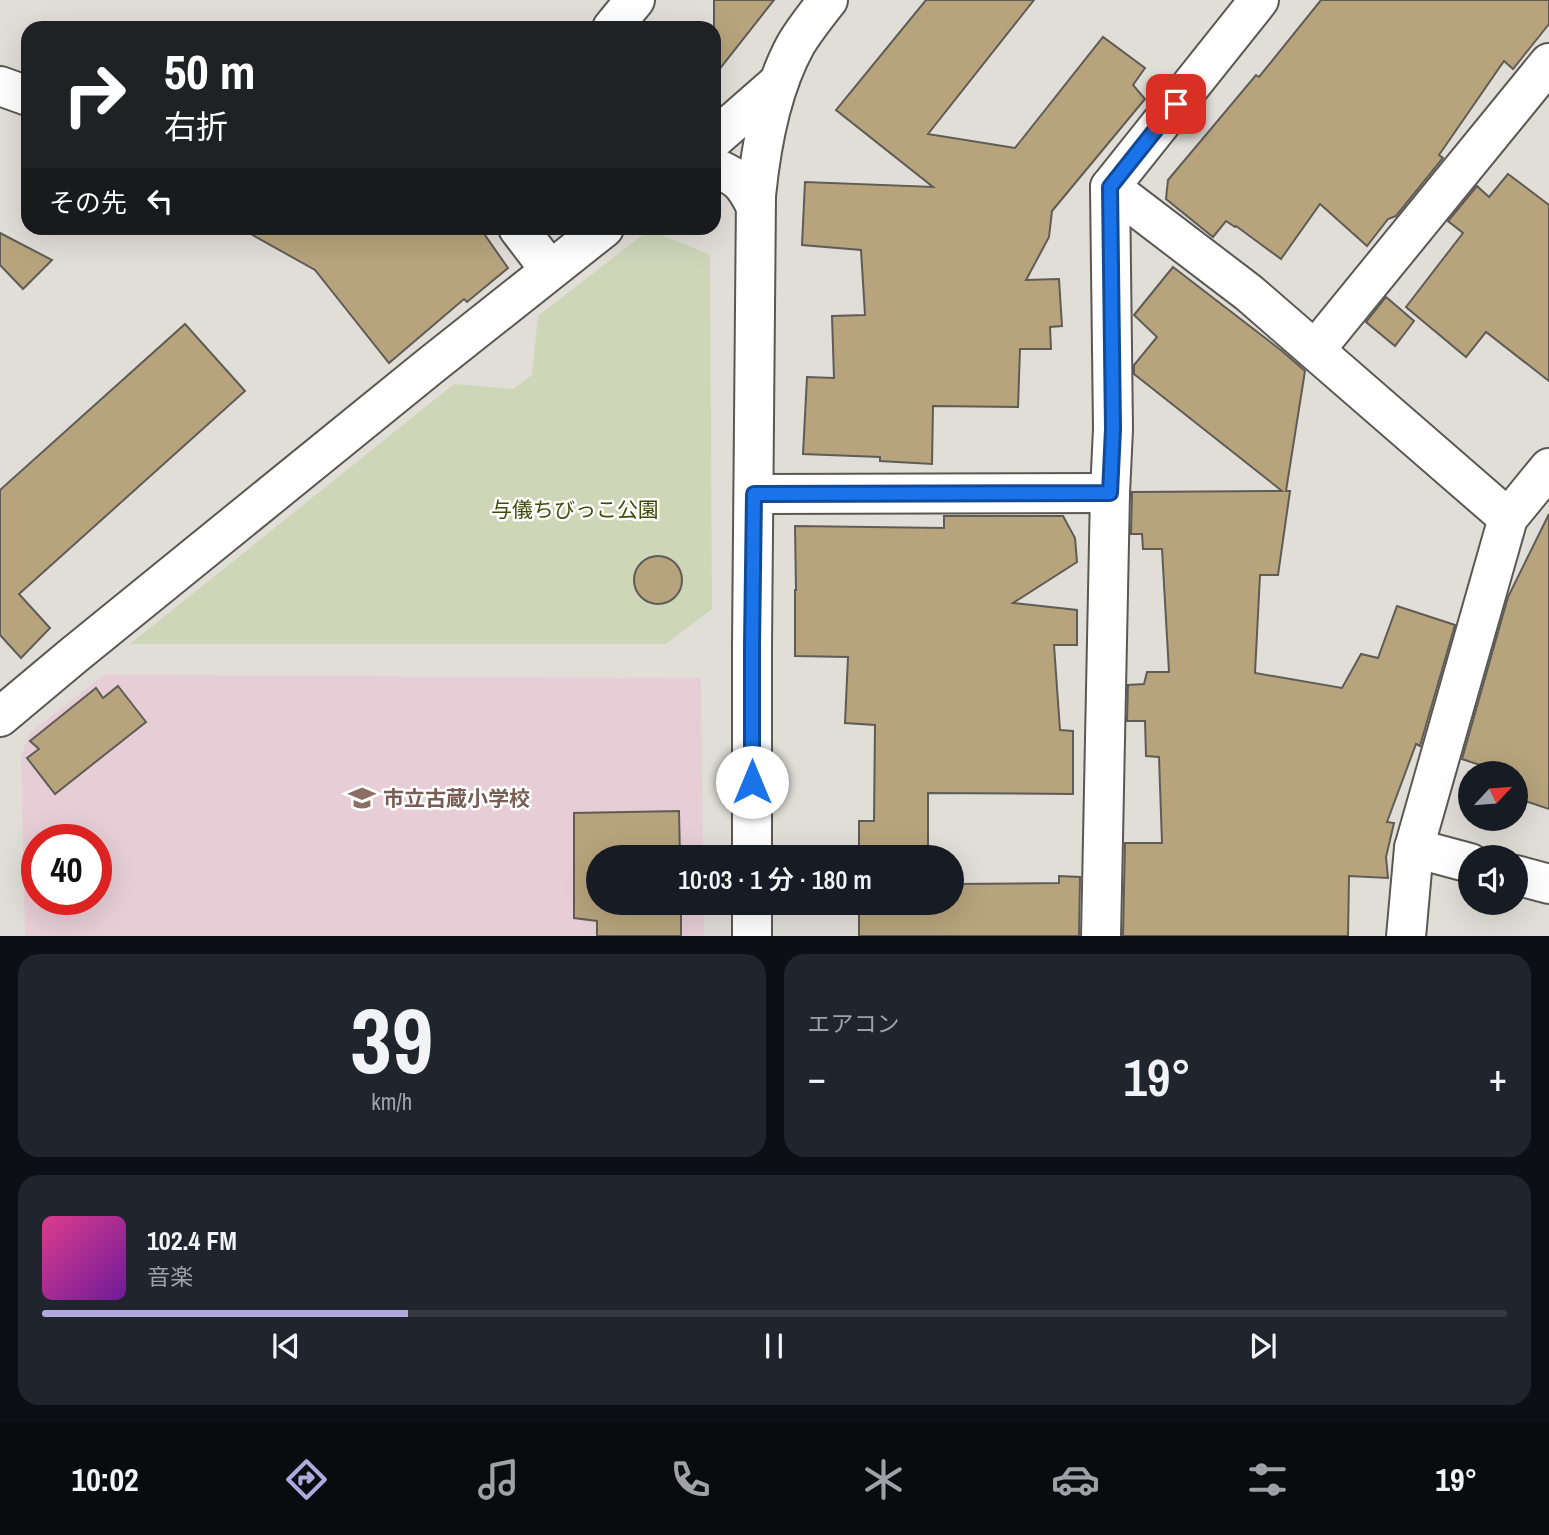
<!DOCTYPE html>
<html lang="ja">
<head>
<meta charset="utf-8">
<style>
	:root { --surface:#171b24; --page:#20242c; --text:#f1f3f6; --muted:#9ea1a6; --line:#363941; --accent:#b2a8e0 }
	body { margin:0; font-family:"Archivo Narrow","Noto Sans JP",sans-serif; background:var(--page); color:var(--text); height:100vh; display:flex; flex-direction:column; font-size:26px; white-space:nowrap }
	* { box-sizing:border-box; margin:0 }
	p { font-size:23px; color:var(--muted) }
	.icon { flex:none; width:38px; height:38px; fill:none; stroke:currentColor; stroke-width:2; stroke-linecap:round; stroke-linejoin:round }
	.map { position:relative; height:936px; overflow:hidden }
	.side { display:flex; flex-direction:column; gap:18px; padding:18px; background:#0d0f14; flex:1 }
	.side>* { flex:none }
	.banner { position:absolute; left:21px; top:21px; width:700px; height:214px; border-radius:21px; box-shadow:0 7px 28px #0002; background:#202124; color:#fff; overflow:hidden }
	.needle { width:46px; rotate:64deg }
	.controls { position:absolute; left:1458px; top:761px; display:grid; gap:14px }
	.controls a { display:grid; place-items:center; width:70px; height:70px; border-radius:50%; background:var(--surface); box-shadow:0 7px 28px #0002; font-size:35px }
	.speed { position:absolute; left:21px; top:824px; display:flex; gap:14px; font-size:35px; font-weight:700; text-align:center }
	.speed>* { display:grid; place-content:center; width:91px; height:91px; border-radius:50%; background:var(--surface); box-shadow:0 7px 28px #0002; line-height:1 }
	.speed .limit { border:10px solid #d22; background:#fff; color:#111 }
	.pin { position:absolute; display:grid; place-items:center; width:60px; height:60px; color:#fff; margin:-30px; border-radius:14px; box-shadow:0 4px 10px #0006 }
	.me { position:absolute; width:77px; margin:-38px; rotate:0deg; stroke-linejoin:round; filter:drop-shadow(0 0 5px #0008) }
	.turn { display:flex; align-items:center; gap:24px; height:147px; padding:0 28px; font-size:32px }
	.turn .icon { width:91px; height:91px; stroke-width:2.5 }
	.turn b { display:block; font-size:49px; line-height:60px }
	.then { display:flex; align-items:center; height:66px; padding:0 28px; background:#0003; gap:14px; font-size:26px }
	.big { font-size:52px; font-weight:600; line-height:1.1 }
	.side .widget { flex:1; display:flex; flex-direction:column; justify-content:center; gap:10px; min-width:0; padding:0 24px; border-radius:21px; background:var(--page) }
	.side .dial { align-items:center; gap:0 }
	.dial b { font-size:91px; line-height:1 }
	.song { display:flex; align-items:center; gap:21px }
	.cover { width:84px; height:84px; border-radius:10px; background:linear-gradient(135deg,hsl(330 70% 55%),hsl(280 70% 35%)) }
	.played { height:7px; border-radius:4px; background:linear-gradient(90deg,var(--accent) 25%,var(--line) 25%) }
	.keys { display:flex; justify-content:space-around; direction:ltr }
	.heat { display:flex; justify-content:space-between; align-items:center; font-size:38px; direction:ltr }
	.side .tiles { flex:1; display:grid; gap:18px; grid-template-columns:1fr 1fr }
	.widget:last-child { grid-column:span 2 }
	.trip { position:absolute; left:586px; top:845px; width:378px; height:70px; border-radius:35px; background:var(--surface); box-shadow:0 7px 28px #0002; font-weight:600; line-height:70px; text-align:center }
	.tab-bar { display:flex; height:112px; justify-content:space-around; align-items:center; background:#090b0e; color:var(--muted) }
	.tab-bar .icon { width:49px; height:49px }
	.tab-bar .on { color:var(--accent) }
	.tab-bar b { font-size:32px; color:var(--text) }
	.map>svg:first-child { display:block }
	.education { fill:#e6cdd6; fill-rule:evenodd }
	.green { fill:#ced6b8 }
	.building { fill:#b7a47d; stroke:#5f5c57; stroke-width:2 }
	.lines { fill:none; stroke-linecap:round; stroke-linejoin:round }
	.minor-casing { stroke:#5b5853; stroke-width:42 }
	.minor { stroke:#fff; stroke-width:38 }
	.route-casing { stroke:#114b97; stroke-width:18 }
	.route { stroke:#1a73e8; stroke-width:12 }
	.labels { text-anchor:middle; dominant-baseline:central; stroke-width:5; stroke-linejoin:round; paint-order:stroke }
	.park-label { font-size:21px; fill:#404b07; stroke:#fff }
	.education-label { font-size:21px; font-weight:bold; fill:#785e54; stroke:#fff; text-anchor:start }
</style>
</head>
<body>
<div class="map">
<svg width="1549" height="937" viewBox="0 0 1549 937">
	<rect width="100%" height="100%" fill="#e1ded8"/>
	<!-- education -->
	<path class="education" d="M104 675 701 678 703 857 598 858V903H703L704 936H25L21 756 30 733ZM37 840H96V900H37Z"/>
	<!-- green -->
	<polygon class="green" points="649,230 710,255 712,609 666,644 130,644 454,384 513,389 532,375 538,316"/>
	<!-- building -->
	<g class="building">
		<polygon points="714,0 774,0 714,76"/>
		<polygon points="926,0 1034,0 928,134 1015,148 1103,37 1145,68 1133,85 1145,99 1052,211 1049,237 1026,280 1059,279 1062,326 1050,327 1051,349 1020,349 1018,407 933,406 932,464 880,461 880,457 803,454 807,377 834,378 832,316 865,315 861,250 802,245 805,182 933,187 836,110"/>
		<polygon points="1321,0 1549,0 1549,24 1513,69 1504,61 1439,155 1443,158 1396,216 1388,219 1367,246 1320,204 1281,259 1236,226 1235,227 1226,221 1213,237 1166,199 1168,180 1256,75 1259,77"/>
		<polygon points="1508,174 1549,205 1549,381 1486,332 1466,357 1406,307 1463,233 1448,221 1477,186 1489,197"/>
		<polygon points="240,228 480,228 508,268 467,302 464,299 389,363 315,270"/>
		<polygon points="0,233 52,260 23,289 0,265"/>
		<polygon points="1173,267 1282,351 1305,371 1286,491 1290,491 1278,575 1260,575 1255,673 1342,688 1361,654 1378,658 1397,606 1455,625 1420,746 1416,744 1387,822 1394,823 1386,857 1388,878 1349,876 1348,936 1123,936 1125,843 1162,843 1159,757 1146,756 1145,721 1127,721 1128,685 1144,684 1147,672 1169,672 1162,549 1143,549 1142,534 1131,534 1132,492 1282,491 1134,374 1134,365 1157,337 1134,315"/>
		<polygon points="1386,297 1414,321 1395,346 1366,322"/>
		<polygon points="185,324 245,391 19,594 50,628 21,658 0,635 0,490"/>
		<polygon points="1549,514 1549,809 1516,798 1516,774 1478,774 1480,765 1462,759 1508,597"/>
		<polygon points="944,516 1063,516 1075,538 1077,562 1013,603 1077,610 1077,645 1054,645 1060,730 1073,731 1073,794 928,793 928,858 859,858 859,821 874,821 875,725 845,723 848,657 795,656 795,590 796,590 795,526 944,528"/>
		<circle cx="658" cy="580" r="24"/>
		<polygon points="118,686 146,722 55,794 27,758 39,749 30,741 96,688 103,698"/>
		<polygon points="679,811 680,858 598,858 598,903 681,903 681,936 597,936 597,921 574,918 574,813"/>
		<polygon points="1059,876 1080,877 1079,936 859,936 859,903 952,903 952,884 1059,883"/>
	</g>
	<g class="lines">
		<!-- minor casing -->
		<g class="minor-casing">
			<g id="minor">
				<polyline points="612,28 635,0"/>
				<polyline points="0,86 28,96"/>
				<polyline points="714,139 779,82"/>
				<path d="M714 167C738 178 743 181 755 205"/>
				<polyline points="1110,187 1249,293 1508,518"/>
				<polyline points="518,228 550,270"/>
				<polyline points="1315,350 1549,63"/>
				<polyline points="754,494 1110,493"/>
				<polyline points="0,717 74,655 430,366 604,228"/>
				<polyline points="1414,848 1470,863"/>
				<path d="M752 858V645L756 196C761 145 771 89 796 44 805 29 817 14 828 0"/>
				<polyline points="1516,875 1549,884"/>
				<polyline points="752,903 752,937"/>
				<polyline points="1101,937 1110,493 1113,429 1110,187 1259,0"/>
				<polyline points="1406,937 1414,848 1508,518 1549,468"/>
			</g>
		</g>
		<!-- minor -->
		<use href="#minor" class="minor"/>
	</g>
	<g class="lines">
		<!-- route casing -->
		<g class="route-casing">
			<polyline id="route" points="752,782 752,645 754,494 1110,493 1113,429 1110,187 1176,104"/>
		</g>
		<!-- route -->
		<use href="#route" class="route"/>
	</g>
	<!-- icons -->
	<defs>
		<g id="school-bare" transform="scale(2.1)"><path d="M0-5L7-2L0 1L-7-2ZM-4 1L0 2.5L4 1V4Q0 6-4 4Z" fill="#8d6e63" stroke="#fff" stroke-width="2.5" paint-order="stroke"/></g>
	</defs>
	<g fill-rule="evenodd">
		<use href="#school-bare" x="362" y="798"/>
	</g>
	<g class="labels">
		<!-- park labels -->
		<g class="park-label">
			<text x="575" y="509">与儀ちびっこ公園</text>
		</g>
		<!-- education labels -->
		<g class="education-label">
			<text x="383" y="798">市立古蔵小学校</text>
		</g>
	</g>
</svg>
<div class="controls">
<a><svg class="needle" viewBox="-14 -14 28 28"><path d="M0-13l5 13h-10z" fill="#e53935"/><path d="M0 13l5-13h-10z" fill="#9ea1a6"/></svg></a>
<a><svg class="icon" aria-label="sound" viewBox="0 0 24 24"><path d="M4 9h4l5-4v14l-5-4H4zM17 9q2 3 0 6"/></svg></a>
</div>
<div class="speed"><div class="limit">40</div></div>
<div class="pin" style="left:1176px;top:104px;background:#d93025"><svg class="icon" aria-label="arrive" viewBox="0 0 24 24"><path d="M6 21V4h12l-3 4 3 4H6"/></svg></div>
<svg class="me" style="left:752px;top:782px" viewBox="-20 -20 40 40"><circle r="19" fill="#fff"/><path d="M0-13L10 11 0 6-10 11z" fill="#1a73e8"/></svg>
<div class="trip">10:03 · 1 分 · 180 m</div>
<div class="banner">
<div class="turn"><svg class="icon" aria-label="right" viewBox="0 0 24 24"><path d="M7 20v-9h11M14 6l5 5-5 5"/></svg><div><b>50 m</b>右折</div></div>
<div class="then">その先<svg class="icon" aria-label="left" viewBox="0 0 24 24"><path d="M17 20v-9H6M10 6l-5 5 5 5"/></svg></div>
</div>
</div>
<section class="side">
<div class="tiles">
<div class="widget dial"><b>39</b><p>km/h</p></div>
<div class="widget"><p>エアコン</p>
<div class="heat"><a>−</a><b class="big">19°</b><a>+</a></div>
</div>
<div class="widget">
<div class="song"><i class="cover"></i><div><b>102.4 FM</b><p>音楽</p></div></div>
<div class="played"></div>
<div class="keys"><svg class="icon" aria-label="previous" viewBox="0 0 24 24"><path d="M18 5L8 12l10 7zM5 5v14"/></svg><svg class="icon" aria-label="pause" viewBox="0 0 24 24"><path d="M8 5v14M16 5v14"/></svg><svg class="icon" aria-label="next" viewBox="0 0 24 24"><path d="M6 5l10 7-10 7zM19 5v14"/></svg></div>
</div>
</div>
</section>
<nav class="tab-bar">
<b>10:02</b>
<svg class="icon on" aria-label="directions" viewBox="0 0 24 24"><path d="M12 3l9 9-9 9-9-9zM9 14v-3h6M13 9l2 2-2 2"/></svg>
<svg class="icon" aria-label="music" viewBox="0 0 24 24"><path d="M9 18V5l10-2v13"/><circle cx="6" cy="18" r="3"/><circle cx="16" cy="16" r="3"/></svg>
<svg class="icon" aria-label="phone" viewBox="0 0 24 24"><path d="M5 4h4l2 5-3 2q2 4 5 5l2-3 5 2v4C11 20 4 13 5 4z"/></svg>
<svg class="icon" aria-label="climate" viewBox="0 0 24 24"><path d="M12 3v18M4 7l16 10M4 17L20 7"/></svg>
<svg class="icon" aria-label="car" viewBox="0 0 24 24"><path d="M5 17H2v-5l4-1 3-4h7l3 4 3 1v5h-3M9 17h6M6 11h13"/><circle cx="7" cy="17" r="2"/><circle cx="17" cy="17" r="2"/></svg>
<svg class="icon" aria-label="filters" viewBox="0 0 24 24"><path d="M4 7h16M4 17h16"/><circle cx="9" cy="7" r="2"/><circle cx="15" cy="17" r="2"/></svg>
<b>19°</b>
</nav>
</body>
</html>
